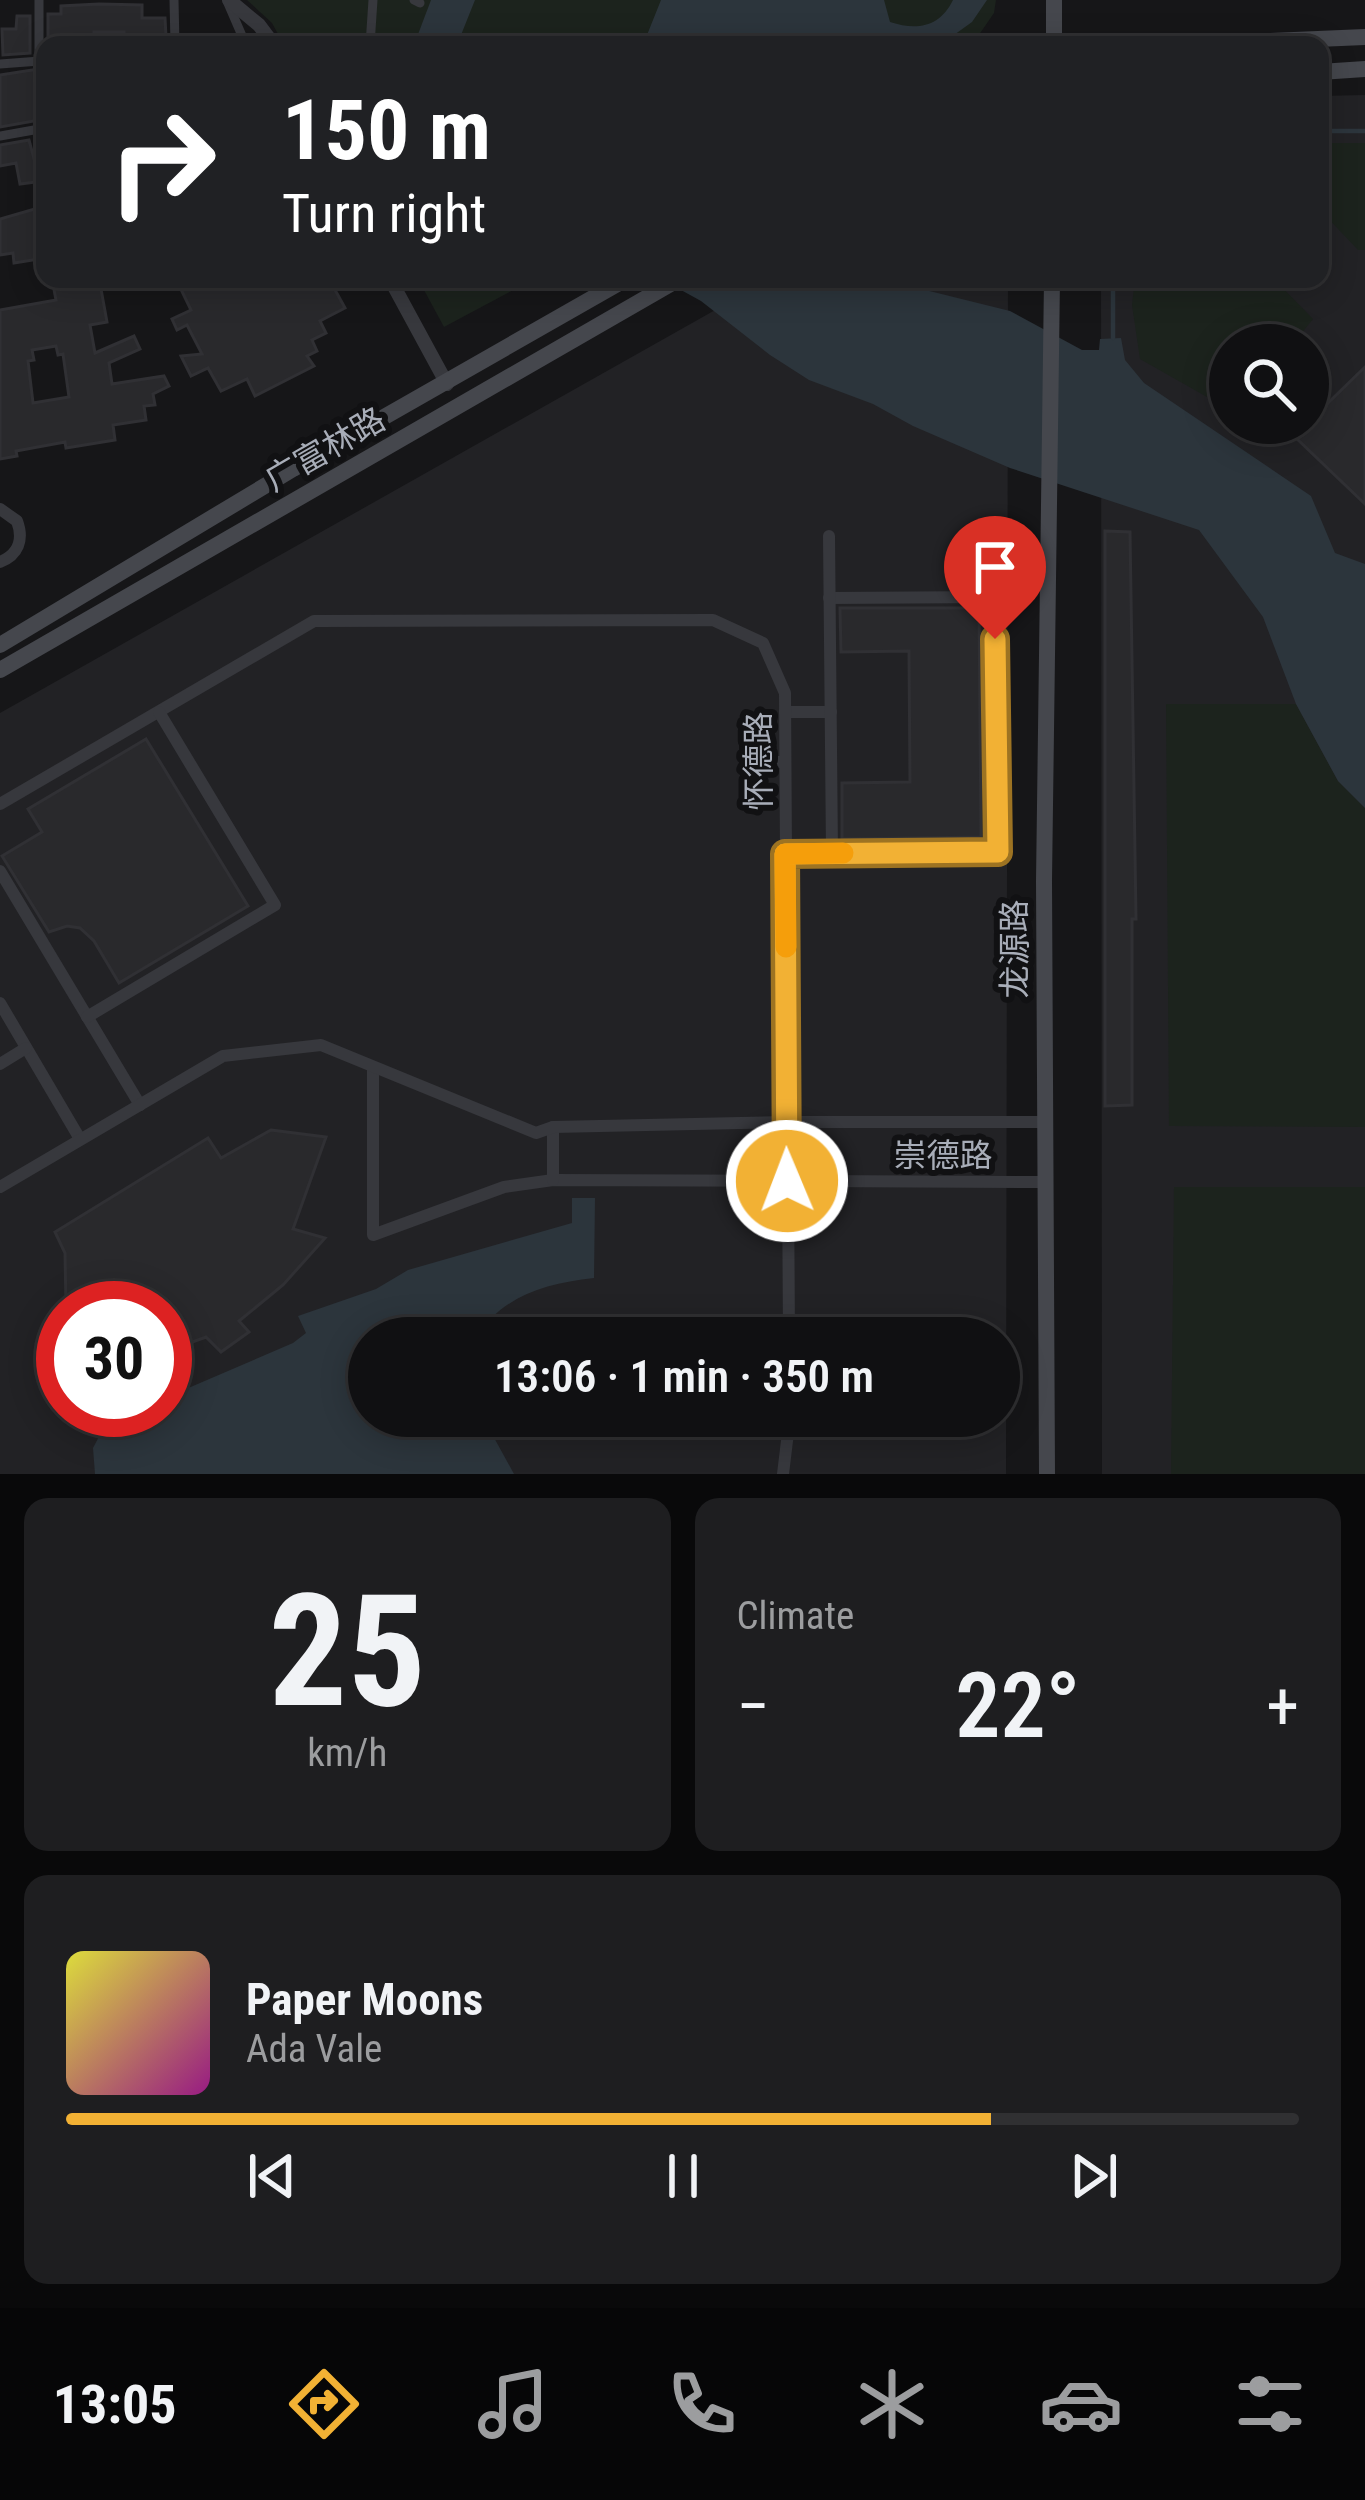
<!DOCTYPE html>
<html lang="en">
<head>
<meta charset="utf-8">
<style>
	:root { --surface:#101012; --page:#1e1e20; --text:#f1f3f6; --muted:#9c9d9f; --line:#303032; --accent:#f2b134 }
	body { margin:0; font-family:"Roboto Condensed","Noto Sans SC",sans-serif; background:var(--page); color:var(--text); height:100vh; display:flex; flex-direction:column; font-size:45px; white-space:nowrap }
	* { box-sizing:border-box; margin:0 }
	p { font-size:39px; color:var(--muted) }
	.icon { flex:none; width:66px; height:66px; fill:none; stroke:currentColor; stroke-width:2; stroke-linecap:round; stroke-linejoin:round }
	.map { position:relative; height:1474px; overflow:hidden }
	.sheet { display:flex; flex-direction:column; gap:24px; padding:24px; background:#09090a; flex:1 }
	.sheet>* { flex:none }
	.hud { position:absolute; left:36px; top:36px; width:1293px; height:252px; border-radius:24px; box-shadow:0 6px 30px #0003,0 0 0 3px var(--line); background:#202124; color:#fff; overflow:hidden }
	.controls { position:absolute; left:1209px; top:324px; display:grid; gap:24px }
	.controls a { display:grid; place-items:center; width:120px; height:120px; border-radius:50%; background:var(--surface); box-shadow:0 6px 30px #0003,0 0 0 3px var(--line); font-size:60px }
	.speed { position:absolute; left:36px; top:1281px; display:flex; gap:24px; font-size:60px; font-weight:700; text-align:center }
	.speed>* { display:grid; place-content:center; width:156px; height:156px; border-radius:50%; background:var(--surface); box-shadow:0 6px 30px #0003,0 0 0 3px var(--line); line-height:1 }
	.speed .limit { border:18px solid #d22; background:#fff; color:#111 }
	.pin { position:absolute; display:grid; place-items:center; width:102px; height:102px; color:#fff; margin:-123px -51px; border-radius:50% 50% 50% 0; rotate:-45deg; box-shadow:0 0 12px #0007 }
	.pin .icon { rotate:45deg }
	.me { position:absolute; width:132px; margin:-66px; rotate:359deg; stroke-linejoin:round; filter:drop-shadow(0 0 9px #0008) }
	.turn { display:flex; align-items:center; gap:42px; height:252px; padding:0 48px; font-size:54px }
	.turn .icon { width:156px; height:156px; stroke-width:2.5 }
	.turn b { display:block; font-size:84px; line-height:102px }
	.big { font-size:90px; font-weight:600; line-height:1.1 }
	.sheet .card { flex:1; display:flex; flex-direction:column; justify-content:center; gap:18px; min-width:0; padding:0 42px; border-radius:24px; background:var(--page) }
	.sheet .dial { align-items:center; gap:0 }
	.dial b { font-size:156px; line-height:1 }
	.song { display:flex; align-items:center; gap:36px }
	.cover { width:144px; height:144px; border-radius:18px; background:linear-gradient(135deg,hsl(60 70% 55%),hsl(310 70% 35%)) }
	.played { height:12px; border-radius:6px; background:linear-gradient(90deg,var(--accent) 75%,var(--line) 75%) }
	.keys { display:flex; justify-content:space-around; direction:ltr }
	.heat { display:flex; justify-content:space-between; align-items:center; font-size:66px; direction:ltr }
	.sheet .tiles { flex:1; display:grid; gap:24px; grid-template-columns:1fr 1fr }
	.card:last-child { grid-column:span 2 }
	.trip { position:absolute; left:348px; top:1317px; width:672px; height:120px; border-radius:60px; background:var(--surface); box-shadow:0 6px 30px #0003,0 0 0 3px var(--line); font-weight:600; line-height:120px; text-align:center }
	.dock { display:flex; height:192px; justify-content:space-around; align-items:center; background:#060607; color:var(--muted) }
	.dock .icon { width:84px; height:84px }
	.dock .selected { color:var(--accent) }
	.dock b { font-size:54px; color:var(--text) }
	.map>svg:first-child { display:block }
	.built { fill:#222225; fill-rule:evenodd }
	.green { fill:#1c231d }
	.water { fill:#2c353c }
	.lines { fill:none; stroke-linecap:round; stroke-linejoin:round }
	.stream { stroke:#2c353c; stroke-width:4.5 }
	.building { fill:#29292c; stroke:#303034; stroke-width:3; fill-rule:evenodd }
	.pedestrian { stroke:#37383d; stroke-width:9 }
	.minor { stroke:#37383d; stroke-width:12 }
	.tertiary { stroke:#37383d; stroke-width:14 }
	.secondary { stroke:#45474d; stroke-width:16 }
	.route-casing { stroke:#9d7322; stroke-width:30 }
	.route { stroke:#f2b134; stroke-width:21 }
	.slow { stroke:#f59e0b; stroke-width:21 }
	.labels { text-anchor:middle; dominant-baseline:central; stroke-width:12; stroke-linejoin:round; paint-order:stroke }
	.street-label { font-size:33px; fill:#a8adb8; stroke:#111113 }
</style>
</head>
<body>
<div class="map">
<svg width="1365" height="1474" viewBox="0 0 1365 1474">
	<rect width="100%" height="100%" fill="#161618"/>
	<!-- built -->
	<g class="built">
		<path d="M1365 95V1474H1102L1101 279H1320V96ZM1230 345H1308V423H1230Z"/>
		<path d="M770 279H1008L1006 1474H0V713ZM63 1308H165V1410H63ZM369 1338H999V1416H369Z"/>
	</g>
	<!-- green -->
	<g class="green">
		<polygon points="247,0 996,0 994,13 972,45 284,45 272,23"/>
		<polygon points="1320,143 1365,143 1365,250 1358,250 1320,210"/>
		<polygon points="418,279 534,279 444,327"/>
		<polygon points="1135,279 1274,279 1313,319 1292,345 1230,345 1230,410 1140,359 1132,305"/>
		<polygon points="1166,704 1296,704 1338,781 1365,808 1365,1127 1169,1126"/>
		<polygon points="1174,1187 1365,1187 1365,1474 1171,1474"/>
	</g>
	<!-- water -->
	<g class="water">
		<polygon points="431,0 475,0 457,45 414,45"/>
		<path d="M661 0H884L890 22C917 31 940 27 953 0H987L972 22 940 45H643Z"/>
		<polygon points="661,279 881,279 1010,311 1082,350 1099,350 1100,339 1121,338 1125,360 1144,383 1311,496 1335,553 1365,564 1365,808 1338,781 1296,704 1263,617 1199,530 1010,468 913,426 873,404 809,380 770,355 701,301"/>
		<path d="M572 1198H595L594 1278C544 1284 504 1295 475 1338H369V1416H490L492 1434 514 1474H95L93 1448 112 1412 165 1410V1398L293 1343 306 1333 298 1316 376 1289 408 1270 572 1223Z"/>
	</g>
	<g class="lines">
		<!-- stream -->
		<g class="stream">
			<polyline points="1320,131 1365,131"/>
			<polyline points="1113,279 1113,338"/>
		</g>
	</g>
	<!-- building -->
	<g class="building">
		<polygon points="99,4 142,5 142,18 165,18 166,37 151,37 152,45 124,45 124,32 94,32 94,43 48,45 48,14 61,14 61,6"/>
		<polygon points="17,16 30,16 30,53 3,55 2,29 16,29"/>
		<polygon points="45,68 45,119 0,127 0,75"/>
		<polygon points="29,140 34,159 45,158 45,176 36,177 36,182 20,184 16,163 0,166 0,145"/>
		<polygon points="45,206 45,258 14,263 13,253 0,255 0,219"/>
		<path d="M52 279H124L125 285 101 289 107 322 90 325 95 353 134 336 140 349 109 363 112 384 164 376 169 386 153 394 155 405 144 406 146 420 113 425 115 440 66 448 65 442 16 451 17 456 0 459V310L56 300ZM56 346 58 355 63 354 69 397 33 403 28 361 34 360 32 350Z"/>
		<polygon points="176,279 329,279 345,308 320,321 326,333 312,340 317,351 307,356 314,366 255,396 247,379 221,391 208,368 191,376 181,356 202,354 187,325 177,330 172,319 191,310"/>
		<polygon points="1365,367 1365,504 1294,436"/>
		<polygon points="1105,531 1130,532 1136,919 1132,919 1132,1105 1105,1106"/>
		<polygon points="840,608 979,608 981,837 842,839 842,783 910,782 909,651 841,652"/>
		<polygon points="146,739 248,906 119,983 94,941 80,928 67,926 49,932 2,856 42,832 28,809"/>
		<polygon points="271,1130 326,1137 293,1229 325,1238 283,1285 239,1321 249,1332 221,1352 206,1337 165,1352 165,1308 66,1308 65,1253 55,1232 208,1138 221,1158"/>
	</g>
	<g class="lines">
		<!-- pedestrian -->
		<g class="pedestrian">
			<polyline points="39,0 39,61"/>
			<polyline points="174,0 175,45"/>
			<polyline points="414,0 420,3"/>
			<polyline points="227,1 246,45"/>
			<polyline points="370,45 373,0"/>
			<polyline points="0,64 40,61"/>
			<polyline points="0,136 45,128"/>
		</g>
		<!-- minor -->
		<g class="minor">
			<path d="M0 509 17 521C24 540 18 555 0 562"/>
			<polyline points="829,598 995,597 997,852 832,853"/>
			<polyline points="785,712 831,712"/>
			<polyline points="755,762 785,762"/>
			<polyline points="0,804 314,621 713,620 763,643 785,693 789,1338"/>
			<polyline points="785,854 832,853 829,536"/>
			<polyline points="0,871 140,1105"/>
			<polyline points="0,1003 80,1139"/>
			<polyline points="87,1017 275,905 159,712"/>
			<polyline points="0,1064 26,1048"/>
			<polyline points="373,1069 373,1235 504,1187 553,1180 1045,1182"/>
			<polyline points="553,1180 553,1127"/>
			<polyline points="0,1187 223,1056 321,1045 536,1133 553,1127 786,1122 1045,1122"/>
			<polyline points="783,1474 790,1416"/>
		</g>
		<!-- tertiary -->
		<g class="tertiary">
			<polyline points="229,0 259,25 274,45"/>
			<polyline points="390,279 447,384"/>
		</g>
		<!-- secondary -->
		<g class="secondary">
			<polyline points="1054,0 1054,45"/>
			<polyline points="1178,45 1365,37"/>
			<polyline points="1320,72 1365,69"/>
			<polyline points="0,645 293,469 626,279"/>
			<polyline points="0,670 679,279"/>
			<polyline points="1047,1474 1044,881 1052,279"/>
		</g>
	</g>
	<g class="lines">
		<!-- route casing -->
		<g class="route-casing">
			<polyline id="route" points="787,1181 785,854 998,852 995,639"/>
		</g>
		<!-- route -->
		<use href="#route" class="route"/>
		<!-- slow -->
		<polyline class="slow" points="786,947 785,854 843,853"/>
	</g>
	<g class="labels">
		<!-- street labels -->
		<g class="street-label">
			<text transform="translate(325 449) rotate(-30)">广富林路</text>
			<text transform="translate(758 761) rotate(-90)">怀德路</text>
			<text transform="translate(1014 949) rotate(-90)">龙源路</text>
			<text x="943" y="1155">崇德路</text>
		</g>
	</g>
</svg>
<div class="controls">
<a><svg class="icon" aria-label="search" viewBox="0 0 24 24"><circle cx="10" cy="10" r="6"/><path d="M15 15l6 6"/></svg></a>
</div>
<div class="speed"><div class="limit">30</div></div>
<div class="pin" style="left:995px;top:639px;background:#d93025"><svg class="icon" aria-label="arrive" viewBox="0 0 24 24"><path d="M6 21V4h12l-3 4 3 4H6"/></svg></div>
<svg class="me" style="left:787px;top:1181px" viewBox="-20 -20 40 40"><circle r="17" fill="#f2b134" stroke="#fff" stroke-width="3"/><path d="M0-11L8 9 0 5-8 9z" fill="#fff"/></svg>
<div class="trip">13:06 · 1 min · 350 m</div>
<div class="hud">
<div class="turn"><svg class="icon" aria-label="right" viewBox="0 0 24 24"><path d="M7 20v-9h11M14 6l5 5-5 5"/></svg><div><b>150 m</b>Turn right</div></div>
</div>
</div>
<section class="sheet">
<div class="tiles">
<div class="card dial"><b>25</b><p>km/h</p></div>
<div class="card"><p>Climate</p>
<div class="heat"><a>−</a><b class="big">22°</b><a>+</a></div>
</div>
<div class="card">
<div class="song"><i class="cover"></i><div><b>Paper Moons</b><p>Ada Vale</p></div></div>
<div class="played"></div>
<div class="keys"><svg class="icon" aria-label="previous" viewBox="0 0 24 24"><path d="M18 5L8 12l10 7zM5 5v14"/></svg><svg class="icon" aria-label="pause" viewBox="0 0 24 24"><path d="M8 5v14M16 5v14"/></svg><svg class="icon" aria-label="next" viewBox="0 0 24 24"><path d="M6 5l10 7-10 7zM19 5v14"/></svg></div>
</div>
</div>
</section>
<nav class="dock">
<b>13:05</b>
<svg class="icon selected" aria-label="directions" viewBox="0 0 24 24"><path d="M12 3l9 9-9 9-9-9zM9 14v-3h6M13 9l2 2-2 2"/></svg>
<svg class="icon" aria-label="music" viewBox="0 0 24 24"><path d="M9 18V5l10-2v13"/><circle cx="6" cy="18" r="3"/><circle cx="16" cy="16" r="3"/></svg>
<svg class="icon" aria-label="phone" viewBox="0 0 24 24"><path d="M5 4h4l2 5-3 2q2 4 5 5l2-3 5 2v4C11 20 4 13 5 4z"/></svg>
<svg class="icon" aria-label="climate" viewBox="0 0 24 24"><path d="M12 3v18M4 7l16 10M4 17L20 7"/></svg>
<svg class="icon" aria-label="car" viewBox="0 0 24 24"><path d="M5 17H2v-5l4-1 3-4h7l3 4 3 1v5h-3M9 17h6M6 11h13"/><circle cx="7" cy="17" r="2"/><circle cx="17" cy="17" r="2"/></svg>
<svg class="icon" aria-label="filters" viewBox="0 0 24 24"><path d="M4 7h16M4 17h16"/><circle cx="9" cy="7" r="2"/><circle cx="15" cy="17" r="2"/></svg>
</nav>
</body>
</html>
